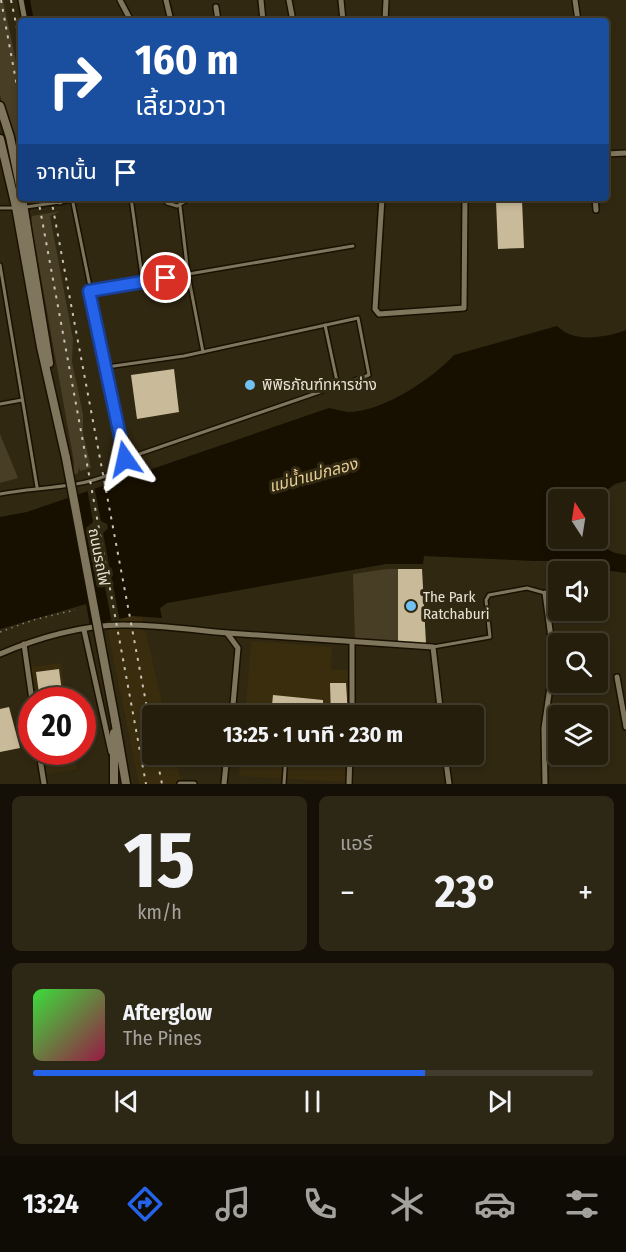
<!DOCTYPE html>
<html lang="th">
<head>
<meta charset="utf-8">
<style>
	:root { --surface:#251e0d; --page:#2d2716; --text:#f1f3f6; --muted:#a3a29d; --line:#423c2e; --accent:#2563eb }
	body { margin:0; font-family:"Fira Sans Condensed","Noto Sans Thai",sans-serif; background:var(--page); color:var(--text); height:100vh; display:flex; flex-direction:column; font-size:22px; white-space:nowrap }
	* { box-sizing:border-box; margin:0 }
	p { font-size:20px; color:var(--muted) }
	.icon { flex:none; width:33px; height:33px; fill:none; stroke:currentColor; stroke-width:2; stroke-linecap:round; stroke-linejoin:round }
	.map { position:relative; height:784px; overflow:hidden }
	.details { display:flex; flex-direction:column; gap:12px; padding:12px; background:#141007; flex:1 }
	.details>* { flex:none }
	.top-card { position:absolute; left:18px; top:18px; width:591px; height:183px; border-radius:6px; box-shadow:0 3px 9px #0003,0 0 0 2px var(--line); background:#1a4fa0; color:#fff; overflow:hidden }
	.needle { width:39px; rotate:348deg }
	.fabs { position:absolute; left:548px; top:489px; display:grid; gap:12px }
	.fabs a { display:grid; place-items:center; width:60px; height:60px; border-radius:6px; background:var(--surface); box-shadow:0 3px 9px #0003,0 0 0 2px var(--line); font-size:30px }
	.speed { position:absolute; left:18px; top:687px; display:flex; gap:12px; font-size:30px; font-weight:700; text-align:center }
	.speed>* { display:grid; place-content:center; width:78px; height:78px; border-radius:50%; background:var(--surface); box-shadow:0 3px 9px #0003,0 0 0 2px var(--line); line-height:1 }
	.speed .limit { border:9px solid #d22; background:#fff; color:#111 }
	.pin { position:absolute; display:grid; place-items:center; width:51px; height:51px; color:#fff; margin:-26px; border:3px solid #fff; border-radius:50%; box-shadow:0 2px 6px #0007 }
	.me { position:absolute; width:66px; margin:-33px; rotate:349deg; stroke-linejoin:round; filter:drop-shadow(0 0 4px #0008) }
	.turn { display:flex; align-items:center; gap:21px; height:126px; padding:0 18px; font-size:27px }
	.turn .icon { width:78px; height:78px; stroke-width:2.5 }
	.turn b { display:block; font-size:42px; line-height:51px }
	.then { display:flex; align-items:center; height:57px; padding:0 18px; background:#0003; gap:12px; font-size:22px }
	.big { font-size:45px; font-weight:700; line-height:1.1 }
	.details .tile { flex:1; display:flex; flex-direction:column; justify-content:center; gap:9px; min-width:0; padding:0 21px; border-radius:9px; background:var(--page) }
	.details .dial { align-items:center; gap:0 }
	.dial b { font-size:78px; line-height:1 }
	.song { display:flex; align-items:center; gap:18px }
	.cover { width:72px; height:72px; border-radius:9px; background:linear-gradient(135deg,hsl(120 70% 55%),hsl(340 70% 35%)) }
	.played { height:6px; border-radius:3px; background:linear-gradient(90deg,var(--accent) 70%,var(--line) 70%) }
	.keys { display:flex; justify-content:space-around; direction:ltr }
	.heat { display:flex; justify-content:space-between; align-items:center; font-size:33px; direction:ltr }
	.details .tiles { flex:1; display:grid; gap:12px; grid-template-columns:1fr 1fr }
	.tile:last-child { grid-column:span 2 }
	.trip { position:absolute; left:142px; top:705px; width:342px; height:60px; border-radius:6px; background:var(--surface); box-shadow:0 3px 9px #0003,0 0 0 2px var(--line); font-weight:700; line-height:60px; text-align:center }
	.dock { display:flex; height:96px; justify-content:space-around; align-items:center; background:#0f0c05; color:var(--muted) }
	.dock .icon { width:42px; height:42px }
	.dock .current { color:var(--accent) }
	.dock b { font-size:27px; color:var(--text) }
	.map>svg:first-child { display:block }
	.built { fill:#392d0e }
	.green { fill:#483e26 }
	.water { fill:#170f00 }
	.pier { fill:#312811 }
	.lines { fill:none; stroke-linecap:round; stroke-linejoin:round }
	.canal { stroke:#170f00; stroke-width:8 }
	.building { fill:#c9bb9a }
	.lane-casing { stroke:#191100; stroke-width:6 }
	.street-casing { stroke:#191100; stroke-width:8 }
	.secondary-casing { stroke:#191100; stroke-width:11 }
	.path { stroke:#87806d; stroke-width:1.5; stroke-dasharray:1.5 4.5; stroke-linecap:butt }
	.lane { stroke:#80765d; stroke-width:3 }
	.street { stroke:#80765d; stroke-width:5 }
	.secondary { stroke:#80765d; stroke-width:8 }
	.rail { stroke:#c9c3b4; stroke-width:2; stroke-dasharray:3 6; stroke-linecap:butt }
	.secondary-bridge-casing { stroke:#191100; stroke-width:11; stroke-linecap:butt }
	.secondary-bridge { stroke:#80765d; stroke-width:8 }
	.route-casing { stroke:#184099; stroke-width:15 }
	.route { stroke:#2563eb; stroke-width:10 }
	.poi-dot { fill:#72c1f5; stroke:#312811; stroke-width:2 }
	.labels { text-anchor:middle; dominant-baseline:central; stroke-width:6; stroke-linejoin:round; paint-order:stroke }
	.poi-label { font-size:15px; fill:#e7e2d4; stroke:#312811; text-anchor:start }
	.street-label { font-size:15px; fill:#e7e2d4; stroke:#312811 }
	.water-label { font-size:16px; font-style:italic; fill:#e8d198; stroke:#312811 }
</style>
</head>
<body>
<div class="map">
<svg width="626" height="784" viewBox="0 0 626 784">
	<rect width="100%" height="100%" fill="#312811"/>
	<!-- built -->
	<g class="built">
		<polygon points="133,616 142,617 165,715 153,716 153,754 174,755 182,784 139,784 106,622"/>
		<polygon points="251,641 332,647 331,670 347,670 349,715 245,716"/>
		<polygon points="61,663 66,700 36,700 31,667"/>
		<polygon points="44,752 74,752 77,769 47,774"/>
		<polygon points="241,755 348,755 347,782 239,776"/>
	</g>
	<!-- green -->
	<g class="green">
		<polygon points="0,0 3,0 21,85 21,161 0,95"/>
		<polygon points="61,211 50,216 73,339 72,362 83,414 83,433 91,468 80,471 79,467 78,473 73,476 74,462 31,222 32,216"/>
		<polygon points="0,434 18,478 0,483"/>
		<polygon points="387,569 422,569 426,644 355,639 353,574"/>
	</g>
	<!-- water -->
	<path class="water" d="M557 326C561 329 565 333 569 334 584 341 612 336 626 330V481L615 484 595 499 558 500V538L587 539 615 553 626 555V573L590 568 588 561H535L424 556 423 564H386L167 603 160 608 162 618 133 616 90 625 86 604 0 629V517L27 512 329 408C335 409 341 411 347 412 381 413 432 379 454 355Z"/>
	<!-- pier -->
	<polygon class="pier" points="94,486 101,521 107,524 108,528 103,533 120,622 112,624 95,534 90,535 86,528 93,522 87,488"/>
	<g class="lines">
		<!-- canal -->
		<polyline class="canal" points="26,0 30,21"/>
	</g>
	<!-- building -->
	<g class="building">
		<polygon points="522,200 524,248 498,249 496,201"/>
		<polygon points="174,369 179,412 137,419 131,375"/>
		<polygon points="398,569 422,569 426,644 398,642"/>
		<polygon points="59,669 63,700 40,700 36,672"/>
		<polygon points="330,683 346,683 348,716 331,716"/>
		<polygon points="273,695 323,700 323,716 271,716"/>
		<polygon points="9,707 20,748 0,752 0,709"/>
		<polygon points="48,752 71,752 72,760 49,764"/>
	</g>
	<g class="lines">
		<!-- lane casing -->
		<g class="lane-casing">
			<g id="lane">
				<polyline points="72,198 125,459"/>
				<polyline points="131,198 143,283"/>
				<polyline points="162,198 167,203 177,206 191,198"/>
				<polyline points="180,206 188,274 203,352"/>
				<polyline points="26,207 87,198"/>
				<polyline points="0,208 13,208"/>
				<polyline points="0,265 37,487"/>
				<polyline points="89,291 353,246"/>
				<polyline points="325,325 338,386"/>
				<polyline points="0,404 22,400"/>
				<path d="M0 494C35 487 75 489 108 475 115 472 120 464 125 459L369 375 358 318 184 356 107 367"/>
				<polyline points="433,647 490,637 486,600 489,595 527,588 545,593"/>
				<polyline points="284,784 286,754"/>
			</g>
		</g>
		<!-- street casing -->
		<g class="street-casing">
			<g id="street">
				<polyline points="21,0 25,21"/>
				<polyline points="120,0 131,21"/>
				<polyline points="166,0 171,21"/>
				<polyline points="261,0 263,21"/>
				<polyline points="289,0 293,21"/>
				<polyline points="341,0 343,21"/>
				<polyline points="575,0 578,21"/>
				<polyline points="216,7 218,21"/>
				<polyline points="385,21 386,0"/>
				<polyline points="606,154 626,153"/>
				<polyline points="60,198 60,202"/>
				<polyline points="382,198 375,309 379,314 464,308 465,198"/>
				<polyline points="595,198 596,210"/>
				<polyline points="545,593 554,660 544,728 545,784"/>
				<polyline points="84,630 111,752"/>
				<polyline points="227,633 433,647 441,716"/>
				<polyline points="24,644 32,700"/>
				<path d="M0 654C37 638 85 624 126 625 159 625 194 630 227 633L238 648 232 716"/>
				<polyline points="617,677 626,727"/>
				<polyline points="352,716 352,643"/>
				<polyline points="39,752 44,784"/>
				<polyline points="445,754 449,784"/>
				<polyline points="180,784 194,784"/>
				<polyline points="224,784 227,754"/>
				<polyline points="349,784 350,754"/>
			</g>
		</g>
		<!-- secondary casing -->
		<g class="secondary-casing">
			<g id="secondary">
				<polyline points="0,106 10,137 21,190"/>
				<polyline points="0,139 16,207 41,347 66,458"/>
				<polyline points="22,198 49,363"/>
				<polyline points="115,720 126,784"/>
				<polyline points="114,733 114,784"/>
			</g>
		</g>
		<!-- path -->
		<polyline class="path" points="0,632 33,620 75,610"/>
		<!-- lane -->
		<use href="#lane" class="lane"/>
		<!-- street -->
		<use href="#street" class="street"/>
		<!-- secondary -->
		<use href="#secondary" class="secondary"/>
		<!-- rail -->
		<g class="rail">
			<polyline points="1,0 21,108"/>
			<polyline points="11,0 21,47"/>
			<polyline points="38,198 146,784"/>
			<polyline points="51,198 153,740"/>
			<polyline points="156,754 162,784"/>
		</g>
		<!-- secondary-bridge casing -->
		<g class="secondary-bridge-casing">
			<polyline id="secondary-bridge" points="66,458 115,720"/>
		</g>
		<!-- secondary-bridge -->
		<use href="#secondary-bridge" class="secondary-bridge"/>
	</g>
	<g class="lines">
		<!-- route casing -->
		<g class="route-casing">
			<polyline id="route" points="125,459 89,291 166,278"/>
		</g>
		<!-- route -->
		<use href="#route" class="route"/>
	</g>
	<!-- markers -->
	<g class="poi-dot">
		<circle cx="250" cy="385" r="6"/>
		<circle cx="411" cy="606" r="6"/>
	</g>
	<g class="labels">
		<!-- poi labels -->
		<g class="poi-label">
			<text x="262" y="385">พิพิธภัณฑ์ทหารช่าง</text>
			<text x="423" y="597">The Park<tspan x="423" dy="17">Ratchaburi</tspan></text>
		</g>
		<!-- street labels -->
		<g class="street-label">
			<text transform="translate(99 557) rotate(79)">ถนนรถไฟ</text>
		</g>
		<!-- water labels -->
		<g class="water-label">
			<text transform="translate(313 475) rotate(-15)">แม่น้ำแม่กลอง</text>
		</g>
	</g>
</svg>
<div class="fabs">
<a><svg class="needle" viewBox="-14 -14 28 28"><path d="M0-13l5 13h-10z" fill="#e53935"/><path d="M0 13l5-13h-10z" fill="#a3a29d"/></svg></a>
<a><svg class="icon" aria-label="sound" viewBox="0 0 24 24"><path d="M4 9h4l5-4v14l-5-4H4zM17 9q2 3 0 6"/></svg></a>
<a><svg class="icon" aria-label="search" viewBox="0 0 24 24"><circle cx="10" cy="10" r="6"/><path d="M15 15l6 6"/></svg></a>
<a><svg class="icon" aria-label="layers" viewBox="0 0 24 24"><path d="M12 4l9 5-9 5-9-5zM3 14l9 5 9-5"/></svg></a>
</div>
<div class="speed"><div class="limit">20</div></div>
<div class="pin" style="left:166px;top:278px;background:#d93025"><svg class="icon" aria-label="arrive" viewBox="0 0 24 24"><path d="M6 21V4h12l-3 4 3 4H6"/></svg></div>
<svg class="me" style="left:125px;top:459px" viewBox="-20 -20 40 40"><path d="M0-17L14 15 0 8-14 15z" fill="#2563eb" stroke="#fff" stroke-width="4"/></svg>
<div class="trip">13:25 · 1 นาที · 230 m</div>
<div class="top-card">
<div class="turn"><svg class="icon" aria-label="right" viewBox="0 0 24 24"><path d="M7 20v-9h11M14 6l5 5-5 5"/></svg><div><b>160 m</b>เลี้ยวขวา</div></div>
<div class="then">จากนั้น<svg class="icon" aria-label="arrive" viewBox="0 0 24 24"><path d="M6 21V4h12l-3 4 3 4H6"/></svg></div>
</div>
</div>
<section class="details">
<div class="tiles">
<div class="tile dial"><b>15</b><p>km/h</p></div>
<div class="tile"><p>แอร์</p>
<div class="heat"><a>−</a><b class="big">23°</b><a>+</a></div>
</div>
<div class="tile">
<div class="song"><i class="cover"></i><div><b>Afterglow</b><p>The Pines</p></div></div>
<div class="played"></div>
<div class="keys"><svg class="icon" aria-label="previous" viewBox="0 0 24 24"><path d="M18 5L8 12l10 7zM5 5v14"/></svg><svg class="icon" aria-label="pause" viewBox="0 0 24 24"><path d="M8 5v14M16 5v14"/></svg><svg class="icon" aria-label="next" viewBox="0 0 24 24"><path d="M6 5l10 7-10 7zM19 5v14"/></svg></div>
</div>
</div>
</section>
<nav class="dock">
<b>13:24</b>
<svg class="icon current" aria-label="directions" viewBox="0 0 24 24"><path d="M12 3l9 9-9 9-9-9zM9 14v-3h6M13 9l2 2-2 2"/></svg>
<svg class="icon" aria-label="music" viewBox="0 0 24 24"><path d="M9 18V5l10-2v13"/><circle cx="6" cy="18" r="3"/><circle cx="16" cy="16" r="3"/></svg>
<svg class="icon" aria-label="phone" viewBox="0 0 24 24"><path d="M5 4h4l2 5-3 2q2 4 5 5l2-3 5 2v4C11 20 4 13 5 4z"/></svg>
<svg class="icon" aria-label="climate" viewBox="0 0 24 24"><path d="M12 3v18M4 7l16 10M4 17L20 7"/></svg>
<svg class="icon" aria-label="car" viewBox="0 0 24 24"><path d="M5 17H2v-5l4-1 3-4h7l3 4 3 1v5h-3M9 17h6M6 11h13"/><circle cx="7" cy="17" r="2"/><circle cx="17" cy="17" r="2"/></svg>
<svg class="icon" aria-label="filters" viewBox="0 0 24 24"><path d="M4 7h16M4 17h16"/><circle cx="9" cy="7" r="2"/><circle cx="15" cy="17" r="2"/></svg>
</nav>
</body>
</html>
